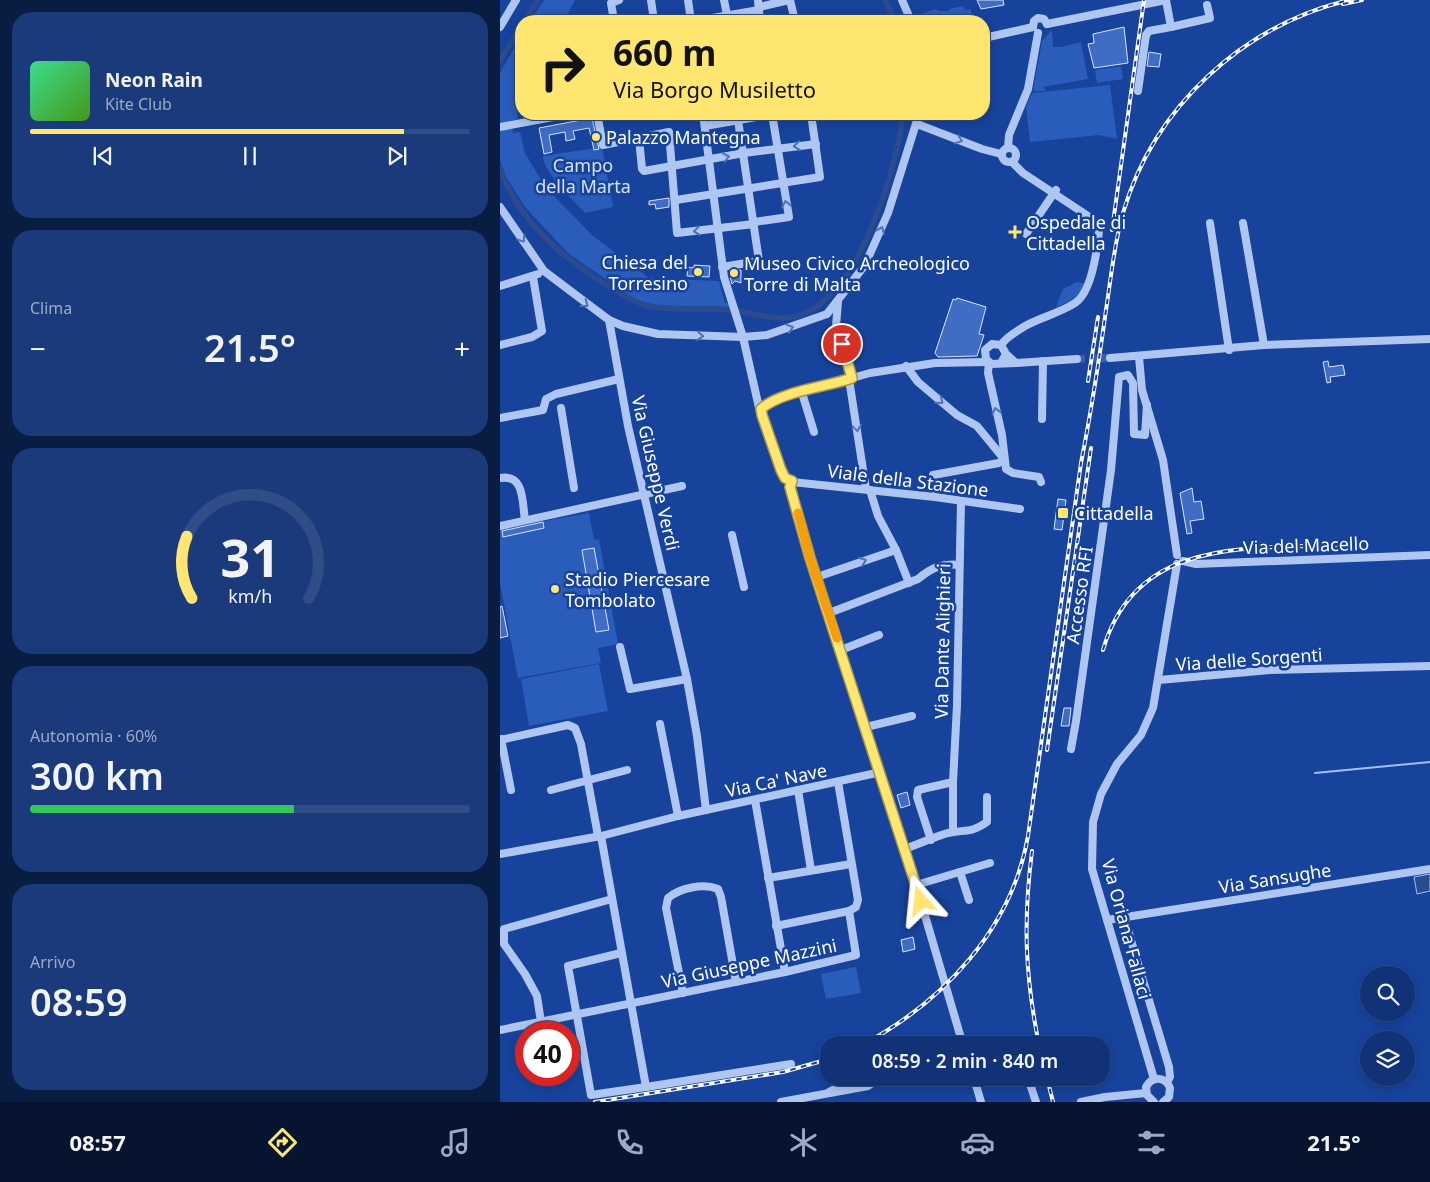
<!DOCTYPE html>
<html lang="it">
<head>
<meta charset="utf-8">
<style>
	:root { --surface:#113276; --page:#1a3a7b; --text:#f1f3f6; --muted:#9caac5; --line:#304d88; --accent:#ffe670 }
	body { margin:0; font-family:"Noto Sans",sans-serif; background:var(--page); color:var(--text); height:100vh; display:flex; flex-direction:column; font-size:19px; white-space:nowrap }
	* { box-sizing:border-box; margin:0 }
	p { font-size:16px; color:var(--muted) }
	.icon { flex:none; width:28px; height:28px; fill:none; stroke:currentColor; stroke-width:2; stroke-linecap:round; stroke-linejoin:round }
	.map { position:relative; flex:1; overflow:hidden }
	.sheet { display:flex; flex-direction:column; gap:12px; padding:12px; background:#091c41; width:500px }
	.sheet>* { flex:none }
	.hud { position:absolute; left:15px; top:15px; width:475px; height:105px; border-radius:20px; box-shadow:0 2px 12px #0003,0 0 0 1px var(--line); background:#ffe670; color:#111; overflow:hidden }
	.fabs { position:absolute; left:860px; top:966px; display:grid; gap:10px }
	.fabs a { display:grid; place-items:center; width:55px; height:55px; border-radius:50%; background:var(--surface); box-shadow:0 2px 12px #0003,0 0 0 1px var(--line); font-size:25px }
	.speed { position:absolute; left:15px; top:1021px; display:flex; gap:10px; font-size:25px; font-weight:700; text-align:center }
	.speed>* { display:grid; place-content:center; width:65px; height:65px; border-radius:50%; background:var(--surface); box-shadow:0 2px 12px #0003,0 0 0 1px var(--line); line-height:1 }
	.speed .limit { border:8px solid #d22; background:#fff; color:#111 }
	.pin { position:absolute; display:grid; place-items:center; width:42px; height:42px; color:#fff; margin:-21px; border:2px solid #fff; border-radius:50%; box-shadow:0 1px 5px #0007 }
	.me { position:absolute; width:55px; margin:-28px; rotate:342deg; stroke-linejoin:round; filter:drop-shadow(0 0 4px #0008) }
	.turn { display:flex; align-items:center; gap:18px; height:105px; padding:0 15px; font-size:22px }
	.turn .icon { width:65px; height:65px; stroke-width:2.5 }
	.turn b { display:block; font-size:35px; line-height:42px }
	.big { font-size:38px; font-weight:600; line-height:1.1 }
	.sheet .widget { flex:1; display:flex; flex-direction:column; justify-content:center; gap:8px; min-width:0; padding:0 18px; border-radius:20px; background:var(--page) }
	.sheet .dial { align-items:center; gap:0 }
	.dial svg { height:130px; overflow:visible; fill:none; stroke:var(--line); stroke-width:7; stroke-linecap:round; text-anchor:middle }
	.dial text { fill:var(--text); stroke:none }
	.song { display:flex; align-items:center; gap:15px }
	.cover { width:60px; height:60px; border-radius:8px; background:linear-gradient(135deg,hsl(150 70% 55%),hsl(100 70% 35%)) }
	.played { height:5px; border-radius:2px; background:linear-gradient(90deg,var(--accent) 85%,var(--line) 85%) }
	.keys { display:flex; justify-content:space-around; direction:ltr }
	.heat { display:flex; justify-content:space-between; align-items:center; font-size:28px; direction:ltr }
	.charge { height:8px; border-radius:4px; background:linear-gradient(90deg,#34c759 60%,var(--line) 0) }
	.trip { position:absolute; left:320px; top:1036px; width:290px; height:50px; border-radius:20px; background:var(--surface); box-shadow:0 2px 12px #0003,0 0 0 1px var(--line); font-weight:600; line-height:50px; text-align:center }
	.tabs { display:flex; height:80px; justify-content:space-around; align-items:center; background:#07142f; color:var(--muted) }
	.tabs .icon { width:35px; height:35px }
	.tabs .on { color:var(--accent) }
	.tabs b { font-size:22px; color:var(--text) }
	main { display:flex; flex:1; min-height:0 }
	.map>svg:first-child { display:block }
	.green { fill:#2a5cbb }
	.water { fill:#2b4b8e; stroke:#a1bff5 }
	.lines { fill:none; stroke-linecap:round; stroke-linejoin:round }
	.stream { stroke:#a1bff5; stroke-width:2 }
	.canal { stroke:#2b4b8e; stroke-width:5.5 }
	.building { fill:#406cc4; stroke:#d7e4fd }
	.minor-tunnel { stroke:#3a5fac; stroke-width:8; stroke-dasharray:8 4; stroke-linecap:butt }
	.minor { stroke:#afc6f3; stroke-width:8 }
	.rail-casing { stroke:#fff; stroke-width:4 }
	.rail { stroke:#17439d; stroke-width:2; stroke-dasharray:5.5; stroke-linecap:butt }
	.oneway { stroke:#4c71bb }
	.route-casing { stroke:#a69649; stroke-width:12 }
	.route { stroke:#ffe670; stroke-width:9 }
	.slow { stroke:#f59e0b; stroke-width:9 }
	.poi-dot { fill:#ffe670; stroke:#17439d; stroke-width:2 }
	.labels { text-anchor:middle; dominant-baseline:central; stroke-width:5; stroke-linejoin:round; paint-order:stroke }
	.poi-label { font-size:18px; fill:#fff; stroke:#17439d; text-anchor:start }
	.park-label { font-size:18px; fill:#d7e4fd; stroke:#17439d }
	.street-label { font-size:18px; fill:#fff; stroke:#17439d }
</style>
</head>
<body>
<main>
<section class="sheet">
<div class="widget">
<div class="song"><i class="cover"></i><div><b>Neon Rain</b><p>Kite Club</p></div></div>
<div class="played"></div>
<div class="keys"><svg class="icon" aria-label="previous" viewBox="0 0 24 24"><path d="M18 5L8 12l10 7zM5 5v14"/></svg><svg class="icon" aria-label="pause" viewBox="0 0 24 24"><path d="M8 5v14M16 5v14"/></svg><svg class="icon" aria-label="next" viewBox="0 0 24 24"><path d="M6 5l10 7-10 7zM19 5v14"/></svg></div>
</div>
<div class="widget"><p>Clima</p>
<div class="heat"><a>−</a><b class="big">21.5°</b><a>+</a></div>
</div>
<div class="widget dial"><svg viewBox="0 0 100 80">
<path d="M14 69A42 42 0 1 1 86 69"/>
<path d="M14 69A42 42 0 0 1 11 31" stroke="#ffe670"/>
<text x="50" y="56" font-size="32" font-weight="700">31</text>
<text x="50" y="72" font-size="11">km/h</text>
</svg></div>
<div class="widget"><p>Autonomia · 60%</p><b class="big">300 km</b><div class="charge"></div></div>
<div class="widget"><p>Arrivo</p><b class="big">08:59</b></div>
</section>
<div class="map">
<svg width="930" height="1102" viewBox="0 0 930 1102">
	<rect width="100%" height="100%" fill="#17439d"/>
	<!-- green -->
	<g class="green">
		<polygon points="44,0 75,0 64,21 30,21"/>
		<polygon points="464,6 465,10 471,9 472,16 476,16 477,21 417,21 415,16 435,9 439,11 449,11 449,9"/>
		<polygon points="552,30 553,47 561,47 581,42 588,79 543,87 546,91 533,91 542,41"/>
		<polygon points="21,36 21,84 15,93 18,119 0,123 0,73"/>
		<polygon points="621,66 623,79 597,83 595,70"/>
		<polygon points="610,85 617,139 599,135 530,142 526,107 532,93"/>
		<polygon points="12,127 13,133 20,132 25,153 46,188 93,236 149,278 219,281 225,303 229,303 231,307 149,305 134,299 68,253 25,207 5,175 0,160 0,130"/>
		<path d="M102 147 113 207 85 213C74 201 43 172 43 156Z"/>
		<path d="M577 282 585 284C578 297 570 302 556 307L563 289Z"/>
		<polygon points="89,513 94,540 99,539 118,644 98,648 101,663 18,678 0,583 0,529"/>
		<polygon points="99,664 108,711 29,726 21,679"/>
		<polygon points="356,967 361,993 326,999 321,974"/>
	</g>
	<!-- water -->
	<polygon class="water" points="930,874 930,891 917,894 914,877"/>
	<g class="lines">
		<!-- stream -->
		<polyline class="stream" points="815,773 930,762"/>
		<!-- canal -->
		<g class="canal">
			<polyline points="385,0 395,21"/>
			<polyline points="25,21 38,0"/>
			<polyline points="0,61 21,27"/>
			<path d="M0 168C17 220 61 256 105 284 119 293 133 302 149 306 175 312 203 307 229 310 260 312 282 328 313 309 362 280 397 168 403 114"/>
		</g>
	</g>
	<!-- building -->
	<g class="building">
		<polygon points="477,0 503,0 504,5 481,9"/>
		<polygon points="624,27 628,63 594,68 588,44 594,43 593,34"/>
		<polygon points="649,52 661,54 659,67 647,66"/>
		<polygon points="92,118 99,149 94,150 89,128 73,131 75,139 66,141 65,132 49,135 52,152 44,154 39,128"/>
		<polygon points="169,198 169,207 156,209 155,204 149,205 149,201"/>
		<polygon points="194,265 210,266 209,277 187,276 188,267 194,268"/>
		<polygon points="241,270 241,283 235,281 232,284 229,272"/>
		<polygon points="457,298 486,307 479,334 484,335 477,356 438,357 435,353 453,299 456,300"/>
		<polygon points="828,361 829,367 843,365 845,375 830,377 831,382 827,383 823,362"/>
		<polygon points="692,488 694,502 701,501 704,519 690,521 692,533 687,534 680,493"/>
		<polygon points="558,499 566,500 562,530 554,529"/>
		<polygon points="43,522 44,528 3,537 2,531"/>
		<polygon points="94,548 109,630 96,632 82,550"/>
		<polygon points="2,606 8,636 0,638 0,607"/>
		<polygon points="564,708 571,708 569,726 561,726"/>
		<polygon points="407,792 410,805 401,808 397,795"/>
		<polygon points="413,937 415,949 403,952 401,940"/>
	</g>
	<g class="lines">
		<!-- minor-tunnel -->
		<polyline class="minor-tunnel" points="577,359 610,358"/>
		<!-- minor -->
		<g class="minor">
			<polyline points="151,0 154,21"/>
			<polyline points="188,0 191,21"/>
			<polyline points="224,0 227,15"/>
			<polyline points="258,0 260,21"/>
			<polyline points="290,0 295,21"/>
			<polyline points="402,0 411,21"/>
			<polyline points="259,7 289,0"/>
			<polyline points="114,21 111,3 119,0"/>
			<polyline points="195,21 259,10"/>
			<polyline points="547,24 666,0"/>
			<polyline points="0,27 16,0"/>
			<polyline points="533,27 534,21 538,18 544,19 547,24"/>
			<polyline points="671,27 710,18 707,5"/>
			<polyline points="484,38 533,27"/>
			<polyline points="638,91 646,35 649,31 671,27 666,0"/>
			<polyline points="97,114 103,145 169,132 177,233 254,224"/>
			<polyline points="203,114 224,277 243,337 260,412 281,470 285,478 290,479 292,482"/>
			<polyline points="417,124 482,149 501,154"/>
			<polyline points="205,126 274,114"/>
			<polyline points="0,127 69,114"/>
			<polyline points="139,138 142,169 144,171 244,153 316,144"/>
			<circle cx="509" cy="155" r="7"/>
			<polyline points="508,148 509,135 528,89 538,33"/>
			<polyline points="176,200 320,177 311,114"/>
			<polyline points="0,207 44,271 109,320 123,326 158,334 243,337 267,335 327,314 365,265 388,213 419,114"/>
			<polyline points="254,222 289,217 272,114"/>
			<polyline points="710,223 729,350"/>
			<polyline points="743,223 764,345"/>
			<polyline points="526,234 556,190"/>
			<polyline points="222,267 259,261 238,120"/>
			<polyline points="0,286 38,274"/>
			<polyline points="338,302 336,326 352,378"/>
			<polyline points="109,320 128,426 187,679 197,736 206,810"/>
			<polyline points="0,345 32,337 42,331 33,277"/>
			<path d="M501 345C507 336 516 332 525 326 541 317 560 313 575 303 592 292 597 251 599 231L598 226 591 218 523 173 512 162"/>
			<polyline points="639,357 642,390 663,460 677,555"/>
			<polyline points="610,358 764,345 930,339"/>
			<polyline points="489,362 488,373 502,435 506,469 513,473 539,477 541,482"/>
			<polyline points="501,363 506,354 501,345 492,344 485,350 486,359 491,364 516,363 506,354"/>
			<polyline points="516,363 577,359"/>
			<polyline points="406,366 418,382 457,415 477,426 504,459"/>
			<polyline points="349,379 366,489"/>
			<polyline points="302,393 314,432"/>
			<polyline points="61,408 74,488"/>
			<polyline points="261,409 282,398 370,373 435,363 488,362"/>
			<polyline points="0,418 43,410 46,399 56,394 119,379"/>
			<polyline points="542,419 543,361"/>
			<path d="M0 478C25 474 22 502 25 520"/>
			<polyline points="292,482 435,497 520,509"/>
			<polyline points="290,487 310,558 416,885 463,1045"/>
			<polyline points="435,497 433,475 499,463 504,459"/>
			<polyline points="0,526 182,486"/>
			<polyline points="232,535 244,587"/>
			<polyline points="396,550 409,583"/>
			<polyline points="683,561 696,564 930,555"/>
			<polyline points="317,577 396,550 378,516 370,490"/>
			<path d="M329 613 418 579C431 568 442 563 459 565"/>
			<polyline points="120,647 130,689 187,679"/>
			<polyline points="341,650 379,635"/>
			<polyline points="659,680 770,670 930,666"/>
			<polyline points="160,724 178,816"/>
			<polyline points="366,727 412,716"/>
			<polyline points="1,739 11,790"/>
			<polyline points="0,740 68,725 75,728 81,744 98,836"/>
			<polyline points="571,749 576,721 611,470 619,377 628,375 633,383 634,434 645,435 647,405"/>
			<polyline points="51,790 127,770"/>
			<polyline points="298,790 311,870"/>
			<polyline points="255,800 285,972"/>
			<polyline points="453,832 453,782 457,705 461,501"/>
			<polyline points="101,836 146,1087 291,1064"/>
			<polyline points="431,840 417,797 418,790 453,782"/>
			<path d="M404 849C418 845 439 834 453 832 469 830 472 832 487 822V797"/>
			<polyline points="0,854 101,836 178,816 381,772"/>
			<polyline points="460,872 469,900"/>
			<polyline points="268,878 351,864"/>
			<polyline points="416,885 490,863"/>
			<polyline points="624,917 669,1067 670,1077 667,1082"/>
			<polyline points="607,920 930,869"/>
			<polyline points="276,926 349,911"/>
			<polyline points="121,953 68,966 91,1095 146,1087"/>
			<path d="M183 993 166 908 168 898C180 888 203 883 218 889L221 897 236 982"/>
			<polyline points="41,1022 37,996 25,974 4,944 4,929 112,899"/>
			<polyline points="0,1030 285,972 356,955 349,911 356,907 358,900 338,782"/>
			<polyline points="474,1078 481,1102"/>
			<polyline points="528,1078 536,1102"/>
			<polyline points="654,1079 592,869 593,822 601,794 617,764 641,735 653,708 677,564"/>
			<polyline points="329,1092 348,1082 371,1078"/>
			<polyline points="281,1102 368,1086 380,1078"/>
			<polyline points="581,1102 605,1097 646,1093"/>
			<path d="M654 1102 647 1095 646 1087C652 1076 665 1076 670 1088L669 1097 663 1102"/>
		</g>
		<!-- rail casing -->
		<g class="rail-casing">
			<g id="rail">
				<polyline points="843,4 862,0"/>
				<polyline points="612,230 644,0"/>
				<polyline points="588,381 598,317"/>
				<path d="M603 650C636 536 750 549 846 545"/>
				<polyline points="547,750 591,448"/>
				<path d="M532 851C523 922 525 975 539 1045"/>
				<path d="M362 1045C443 1002 512 929 528 836L581 463C591 412 599 361 606 310 611 278 614 244 623 213 654 107 742 26 849 0"/>
				<polyline points="547,1078 553,1102"/>
				<polyline points="95,1102 283,1072 329,1059"/>
			</g>
		</g>
		<!-- rail -->
		<use href="#rail" class="rail"/>
	</g>
	<!-- one-way arrows -->
	<defs><path id="oneway-chevron" d="M-2-3.5L2.5 0L-2 3.5" fill="none" stroke-width="1.6" stroke-linecap="round" stroke-linejoin="round" transform="scale(1.25)"/></defs>
	<g class="oneway">
		<use href="#oneway-chevron" transform="translate(459 140) rotate(21)"/>
		<use href="#oneway-chevron" transform="translate(297 146) rotate(174)"/>
		<use href="#oneway-chevron" transform="translate(226 157) rotate(-12)"/>
		<use href="#oneway-chevron" transform="translate(286 204) rotate(-101)"/>
		<use href="#oneway-chevron" transform="translate(381 230) rotate(-68)"/>
		<use href="#oneway-chevron" transform="translate(197 231) rotate(173)"/>
		<use href="#oneway-chevron" transform="translate(22 239) rotate(56)"/>
		<use href="#oneway-chevron" transform="translate(85 304) rotate(37)"/>
		<use href="#oneway-chevron" transform="translate(290 328) rotate(-18)"/>
		<use href="#oneway-chevron" transform="translate(200 336) rotate(4)"/>
		<use href="#oneway-chevron" transform="translate(440 401) rotate(40)"/>
		<use href="#oneway-chevron" transform="translate(496 411) rotate(-103)"/>
		<use href="#oneway-chevron" transform="translate(357 428) rotate(82)"/>
		<use href="#oneway-chevron" transform="translate(363 561) rotate(-20)"/>
	</g>
	<g class="lines">
		<!-- route casing -->
		<g class="route-casing">
			<path id="route" d="M342 344 352 378C327 387 281 391 261 409L262 415 281 470 285 478 292 481 290 487 310 558 421 901"/>
		</g>
		<!-- route -->
		<use href="#route" class="route"/>
		<!-- slow -->
		<polyline class="slow" points="298,513 310,558 337,638"/>
	</g>
	<!-- markers -->
	<g class="poi-dot">
		<circle cx="96" cy="137" r="5"/>
		<path d="M512.5 224.5h5v5h5v5h-5v5h-5v-5h-5v-5h5z"/>
		<circle cx="198" cy="272" r="5"/>
		<circle cx="234" cy="273" r="5"/>
		<rect x="557" y="507" width="12" height="12" rx="2.5"/>
		<circle cx="55" cy="589" r="5"/>
	</g>
	<g class="labels">
		<!-- poi labels -->
		<g class="poi-label">
			<text x="106" y="137">Palazzo Mantegna</text>
			<text x="526" y="222">Ospedale di<tspan x="526" dy="21">Cittadella</tspan></text>
			<text x="188" y="262" text-anchor="end">Chiesa del<tspan x="188" dy="21">Torresino</tspan></text>
			<text x="244" y="263">Museo Civico Archeologico<tspan x="244" dy="21">Torre di Malta</tspan></text>
			<text x="574" y="513">Cittadella</text>
			<text x="65" y="579">Stadio Piercesare<tspan x="65" dy="21">Tombolato</tspan></text>
		</g>
		<!-- park labels -->
		<g class="park-label">
			<text x="83" y="165">Campo<tspan x="83" dy="21">della Marta</tspan></text>
		</g>
		<!-- street labels -->
		<g class="street-label">
			<text transform="translate(156 473) rotate(77)">Via Giuseppe Verdi</text>
			<text transform="translate(408 480) rotate(7)">Viale della Stazione</text>
			<text transform="translate(806 545) rotate(-2)">Via del Macello</text>
			<text transform="translate(579 595) rotate(-82)">Accesso RFI</text>
			<text transform="translate(442 641) rotate(-89)">Via Dante Alighieri</text>
			<text transform="translate(749 659) rotate(-4)">Via delle Sorgenti</text>
			<text transform="translate(276 780) rotate(-12)">Via Ca' Nave</text>
			<text transform="translate(775 878) rotate(-9)">Via Sansughe</text>
			<text transform="translate(627 929) rotate(75)">Via Oriana Fallaci</text>
			<text transform="translate(249 963) rotate(-12)">Via Giuseppe Mazzini</text>
		</g>
	</g>
</svg>
<div class="fabs">
<a><svg class="icon" aria-label="search" viewBox="0 0 24 24"><circle cx="10" cy="10" r="6"/><path d="M15 15l6 6"/></svg></a>
<a><svg class="icon" aria-label="layers" viewBox="0 0 24 24"><path d="M12 4l9 5-9 5-9-5zM3 14l9 5 9-5"/></svg></a>
</div>
<div class="speed"><div class="limit">40</div></div>
<div class="pin" style="left:342px;top:344px;background:#d93025"><svg class="icon" aria-label="arrive" viewBox="0 0 24 24"><path d="M6 21V4h12l-3 4 3 4H6"/></svg></div>
<svg class="me" style="left:421px;top:901px" viewBox="-20 -20 40 40"><path d="M0-17L14 15 0 8-14 15z" fill="#ffe670" stroke="#fff" stroke-width="4"/></svg>
<div class="trip">08:59 · 2 min · 840 m</div>
<div class="hud">
<div class="turn"><svg class="icon" aria-label="right" viewBox="0 0 24 24"><path d="M7 20v-9h11M14 6l5 5-5 5"/></svg><div><b>660 m</b>Via Borgo Musiletto</div></div>
</div>
</div>
</main>
<nav class="tabs">
<b>08:57</b>
<svg class="icon on" aria-label="directions" viewBox="0 0 24 24"><path d="M12 3l9 9-9 9-9-9zM9 14v-3h6M13 9l2 2-2 2"/></svg>
<svg class="icon" aria-label="music" viewBox="0 0 24 24"><path d="M9 18V5l10-2v13"/><circle cx="6" cy="18" r="3"/><circle cx="16" cy="16" r="3"/></svg>
<svg class="icon" aria-label="phone" viewBox="0 0 24 24"><path d="M5 4h4l2 5-3 2q2 4 5 5l2-3 5 2v4C11 20 4 13 5 4z"/></svg>
<svg class="icon" aria-label="climate" viewBox="0 0 24 24"><path d="M12 3v18M4 7l16 10M4 17L20 7"/></svg>
<svg class="icon" aria-label="car" viewBox="0 0 24 24"><path d="M5 17H2v-5l4-1 3-4h7l3 4 3 1v5h-3M9 17h6M6 11h13"/><circle cx="7" cy="17" r="2"/><circle cx="17" cy="17" r="2"/></svg>
<svg class="icon" aria-label="filters" viewBox="0 0 24 24"><path d="M4 7h16M4 17h16"/><circle cx="9" cy="7" r="2"/><circle cx="15" cy="17" r="2"/></svg>
<b>21.5°</b>
</nav>
</body>
</html>
